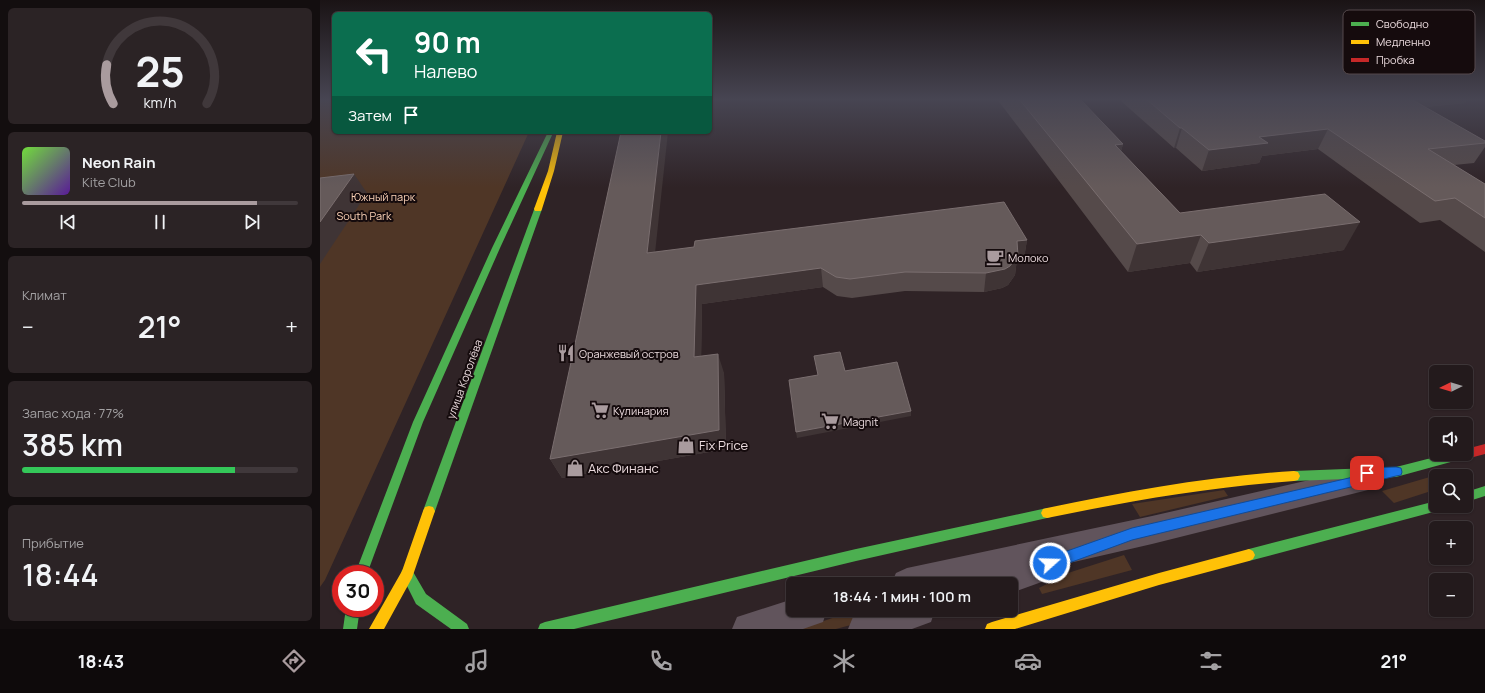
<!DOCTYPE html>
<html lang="ru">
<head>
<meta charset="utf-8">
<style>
	:root { --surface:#231a1c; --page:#2b2325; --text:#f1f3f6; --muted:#a3a1a3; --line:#40383b; --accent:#a99b9e }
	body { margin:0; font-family:Manrope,sans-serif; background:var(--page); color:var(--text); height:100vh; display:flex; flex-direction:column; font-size:15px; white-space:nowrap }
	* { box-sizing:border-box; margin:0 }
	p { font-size:13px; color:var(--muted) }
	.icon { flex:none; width:22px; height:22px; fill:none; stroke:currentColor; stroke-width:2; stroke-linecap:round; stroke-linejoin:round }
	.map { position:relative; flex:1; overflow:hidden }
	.details { display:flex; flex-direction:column; gap:8px; padding:8px; background:#130e0f; width:320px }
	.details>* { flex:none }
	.hud { position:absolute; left:12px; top:12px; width:380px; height:122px; border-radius:6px; box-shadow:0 1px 3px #0004,0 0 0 1px var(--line); background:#0b6e4f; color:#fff; overflow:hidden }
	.needle { width:26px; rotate:265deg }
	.tools { position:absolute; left:1109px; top:365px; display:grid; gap:8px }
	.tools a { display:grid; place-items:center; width:44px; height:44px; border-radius:6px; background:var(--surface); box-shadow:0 1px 3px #0004,0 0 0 1px var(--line); font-size:20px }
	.speed { position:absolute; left:12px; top:565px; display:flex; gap:8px; font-size:20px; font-weight:700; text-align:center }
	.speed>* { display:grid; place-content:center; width:52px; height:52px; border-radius:50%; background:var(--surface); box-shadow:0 1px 3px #0004,0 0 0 1px var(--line); line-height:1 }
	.speed .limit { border:6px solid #d22; background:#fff; color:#111 }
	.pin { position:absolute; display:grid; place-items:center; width:34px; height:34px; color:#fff; margin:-17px; border-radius:8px; box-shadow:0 2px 6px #0006 }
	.me { position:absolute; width:44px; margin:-22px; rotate:70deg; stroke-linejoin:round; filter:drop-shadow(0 0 3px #0008) }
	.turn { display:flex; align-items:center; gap:14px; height:84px; padding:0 16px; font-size:18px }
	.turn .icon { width:52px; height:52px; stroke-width:2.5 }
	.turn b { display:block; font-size:28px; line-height:34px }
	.then { display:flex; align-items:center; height:38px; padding:0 16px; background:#0003; gap:8px; font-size:15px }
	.big { font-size:30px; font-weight:600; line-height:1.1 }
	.details .card { flex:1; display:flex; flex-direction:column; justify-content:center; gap:6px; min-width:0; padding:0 14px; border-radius:6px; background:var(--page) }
	.details .dial { align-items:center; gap:0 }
	.dial svg { height:104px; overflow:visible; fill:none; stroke:var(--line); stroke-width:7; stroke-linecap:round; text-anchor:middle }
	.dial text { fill:var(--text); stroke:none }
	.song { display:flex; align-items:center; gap:12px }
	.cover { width:48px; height:48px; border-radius:6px; background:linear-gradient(135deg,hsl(100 70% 55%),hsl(270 70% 35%)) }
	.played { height:4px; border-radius:2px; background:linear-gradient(90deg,var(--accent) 85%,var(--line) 85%) }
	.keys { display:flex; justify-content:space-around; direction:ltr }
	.heat { display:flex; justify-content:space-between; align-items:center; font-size:22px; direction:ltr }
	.charge { height:6px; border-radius:3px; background:linear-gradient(90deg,#34c759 77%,var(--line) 0) }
	.trip { position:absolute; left:466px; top:577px; width:232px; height:40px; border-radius:6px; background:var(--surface); box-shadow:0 1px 3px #0004,0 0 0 1px var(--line); font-weight:600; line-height:40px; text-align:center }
	.tab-bar { display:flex; height:64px; justify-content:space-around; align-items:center; background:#0e0a0b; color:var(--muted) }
	.tab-bar .icon { width:28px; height:28px }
	.tab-bar .current { color:var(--accent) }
	.tab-bar b { font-size:18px; color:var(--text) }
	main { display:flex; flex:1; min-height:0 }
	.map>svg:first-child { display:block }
	.green { fill:#4f3626 }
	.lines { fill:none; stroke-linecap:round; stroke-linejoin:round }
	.street { fill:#61545c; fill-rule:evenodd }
	.fast { fill:#4caf50; fill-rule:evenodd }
	.slow { fill:#ffc107; fill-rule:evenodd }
	.jam { fill:#c62828; fill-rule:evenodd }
	.wall { fill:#554a4a }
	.shaded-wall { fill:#3f3435 }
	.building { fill:#655a5a; stroke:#7a6e6f }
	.route { fill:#1a73e8; stroke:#114b97 }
	.labels { text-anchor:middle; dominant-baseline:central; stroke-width:4; stroke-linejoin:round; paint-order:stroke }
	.park-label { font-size:11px; fill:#fad1b6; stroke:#150b0d }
	.poi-label { font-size:11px; fill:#ebdbde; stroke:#150b0d; text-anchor:start }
	.street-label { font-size:11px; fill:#ebdbde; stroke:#150b0d }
	.near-poi-label { font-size:13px; fill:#ebdbde; stroke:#150b0d; text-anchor:start }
	.key { fill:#150b0d; stroke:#55494c; stroke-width:1 }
	.key-label { font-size:11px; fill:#ebdbde }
</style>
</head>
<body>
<main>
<section class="details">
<div class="card dial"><svg viewBox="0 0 100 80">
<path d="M14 69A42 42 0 1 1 86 69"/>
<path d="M14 69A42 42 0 0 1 9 39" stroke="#a99b9e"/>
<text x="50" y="56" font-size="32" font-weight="700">25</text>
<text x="50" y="72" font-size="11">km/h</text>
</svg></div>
<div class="card">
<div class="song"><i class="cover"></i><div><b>Neon Rain</b><p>Kite Club</p></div></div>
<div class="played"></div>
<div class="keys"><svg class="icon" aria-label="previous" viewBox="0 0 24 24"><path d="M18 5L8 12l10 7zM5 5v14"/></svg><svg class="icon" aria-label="pause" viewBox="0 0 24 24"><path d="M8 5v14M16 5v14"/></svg><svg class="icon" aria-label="next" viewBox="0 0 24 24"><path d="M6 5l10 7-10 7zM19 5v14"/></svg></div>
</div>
<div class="card"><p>Климат</p>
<div class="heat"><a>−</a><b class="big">21°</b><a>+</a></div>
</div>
<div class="card"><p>Запас хода · 77%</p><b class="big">385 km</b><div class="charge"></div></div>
<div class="card"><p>Прибытие</p><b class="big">18:44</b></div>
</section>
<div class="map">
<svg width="1165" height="629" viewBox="0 0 1165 629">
	<rect width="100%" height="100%" fill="#2f2326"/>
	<!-- green -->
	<g class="green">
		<polygon points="0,99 14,99 14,132 209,132 5,580 0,587"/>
		<polygon points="1120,474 1122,476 1116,476 1116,486 1108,492 1074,503 1062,491"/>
		<polygon points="904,490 908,496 820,517 812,504"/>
		<polygon points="804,555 812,570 722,594 719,588 751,572"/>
		<polygon points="536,610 586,610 516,629 480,629"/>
	</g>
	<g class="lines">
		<!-- street -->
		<g class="street">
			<polygon points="1042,468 1052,471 1056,480 1052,489 832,544 745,564 741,575 691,593 691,584 571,584 576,573 587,568 832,516"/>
			<polygon points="473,599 473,610 507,610 503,622 483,629 412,629 417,617"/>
			<polygon points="551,610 615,610 611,622 592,629 528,629 533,617"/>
		</g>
		<!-- fast -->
		<g class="fast">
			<polygon points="228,132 233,133 180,248 103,422 47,574 35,574 93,422 172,248"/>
			<polygon points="215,207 221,207 222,209 115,511 113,515 109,516 105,515 103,511"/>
			<polygon points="1146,450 1149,451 1151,454 1149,457 1076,477 974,481 970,480 968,476 970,472 974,471 1076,467 1127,454 1146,454"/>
			<polygon points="1165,486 1165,496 1146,502 1146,492"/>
			<polygon points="1116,501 1116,506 1123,506 1121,510 1117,511 929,561 925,559 923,555 925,551 929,549"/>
			<polygon points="727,508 731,509 733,513 731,517 727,518 536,561 254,629 218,629 220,624 225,622 536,549"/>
			<polygon points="87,568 92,570 106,594 147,624 149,629 131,629 96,604 81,574 82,570"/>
			<polygon points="26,608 40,608 37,629 23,629"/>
		</g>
		<!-- slow -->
		<g class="slow">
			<polygon points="237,132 243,132 234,171 222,209 221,211 215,211 214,209 228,171"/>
			<path d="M974 471 978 472 980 476 978 480 974 481C890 487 809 501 727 518L723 517 721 513 723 509 727 508C809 491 891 476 974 471Z"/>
			<polygon points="109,506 113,507 115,511 92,578 64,629 49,629 82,571 103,511 105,507"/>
			<polygon points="929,549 933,551 935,555 933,559 929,561 839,585 695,629 665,629 667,624 672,622 839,573"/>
		</g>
		<!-- jam -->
		<polygon class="jam" points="1165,444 1165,454 1146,459 1142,457 1140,454 1146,454 1146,449"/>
	</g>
	<!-- wall -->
	<g class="wall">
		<polygon points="677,99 760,99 803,144 801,151 860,213 1024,250 877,272 870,263 808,272"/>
		<polygon points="802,99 1147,99 1145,103 1105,107 1165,141 1165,147 1154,163 1134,165 1165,184 1165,252 1120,220 1100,223 998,149 942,156 939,163 882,171 856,148 854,148 801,101"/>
		<polygon points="707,240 704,258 697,259 695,275 688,285 682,288 664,292 585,291 532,298 517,296 503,287 382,304 381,356 404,373 406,449 242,478 230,459 335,252"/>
	</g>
	<!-- shaded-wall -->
	<g class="shaded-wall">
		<polygon points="1074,99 1147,99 1145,103 1067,111"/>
		<polygon points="860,128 862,128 856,148 854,148"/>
		<polygon points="1008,129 998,149 942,156 939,163 882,171 889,150 939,137"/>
		<polygon points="341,132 348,132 333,272 327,253"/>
		<polygon points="803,144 796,170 795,145"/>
		<polygon points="34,174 47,193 0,264 0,222"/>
		<polygon points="1040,222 1024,250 877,272 889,243"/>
		<polygon points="881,235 870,263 808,272 817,244"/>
		<polygon points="707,240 704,258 697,259 695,275 688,285 682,288 664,292 666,273 697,241"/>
		<polygon points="501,268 503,287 382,304 381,376 374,357 376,285"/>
		<polygon points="398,354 404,373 406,449 242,478 230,459"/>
		<polygon points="591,411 591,416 477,438 476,432"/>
	</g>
	<!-- building -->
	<g class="building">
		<polygon points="699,99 760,99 803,144 795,145 860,213 1005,194 1040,222 889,243 881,235 817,244"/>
		<polygon points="826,99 1091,99 1165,141 1165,143 1108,149 1165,184 1165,218 1135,198 1115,201 1008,129 939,137 948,143 889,150 862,128 860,128"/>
		<polygon points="301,132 341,132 327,253 374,247 375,241 684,202 707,240 697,241 698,256 690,266 685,269 666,273 585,272 530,279 516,277 501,268 376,285 374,357 398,354 399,430 230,459"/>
		<polygon points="34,174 0,222 0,178"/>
		<polygon points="520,352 525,371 577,362 591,411 476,432 469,380 498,375 494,356"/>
	</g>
	<!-- sky -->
	<linearGradient id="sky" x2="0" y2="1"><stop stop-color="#1a1315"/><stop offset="0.53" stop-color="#474552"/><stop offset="1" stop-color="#474552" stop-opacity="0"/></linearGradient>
	<rect width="1165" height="187" fill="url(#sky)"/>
	<!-- route -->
	<polygon class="route" points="1076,467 1081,468 1082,472 1081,475 1076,476 812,540 730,570 726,568 724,563 726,559 730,557 812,528 1042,475 1043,469 1047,468"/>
	<!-- icons -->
	<defs>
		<g id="cafe-bare" transform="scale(1.38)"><path d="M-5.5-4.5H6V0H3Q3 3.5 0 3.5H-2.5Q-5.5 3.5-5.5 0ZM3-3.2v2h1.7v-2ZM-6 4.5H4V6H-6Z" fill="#a99b9e" stroke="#150b0d" stroke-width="2.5" paint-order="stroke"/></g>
		<g id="restaurant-bare" transform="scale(1.38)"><path d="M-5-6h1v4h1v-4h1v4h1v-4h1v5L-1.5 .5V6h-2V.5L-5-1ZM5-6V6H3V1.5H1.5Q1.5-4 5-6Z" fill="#a99b9e" stroke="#150b0d" stroke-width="2.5" paint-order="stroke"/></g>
		<g id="supermarket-bare" transform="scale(1.38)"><path d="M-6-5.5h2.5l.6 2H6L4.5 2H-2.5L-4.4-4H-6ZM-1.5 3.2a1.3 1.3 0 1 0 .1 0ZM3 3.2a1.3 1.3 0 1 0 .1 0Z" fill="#a99b9e" stroke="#150b0d" stroke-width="2.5" paint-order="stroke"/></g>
		<g id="shop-bare" transform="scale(1.38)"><path d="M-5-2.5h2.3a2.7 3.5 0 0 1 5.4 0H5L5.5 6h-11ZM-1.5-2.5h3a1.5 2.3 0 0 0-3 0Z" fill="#a99b9e" stroke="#150b0d" stroke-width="2.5" paint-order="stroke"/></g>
	</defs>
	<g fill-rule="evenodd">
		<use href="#cafe-bare" x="675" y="257"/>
		<use href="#restaurant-bare" x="246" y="353"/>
		<use href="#supermarket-bare" x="280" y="410"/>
		<use href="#supermarket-bare" x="510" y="421"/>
		<use href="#shop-bare" x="366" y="445"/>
		<use href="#shop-bare" x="255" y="468"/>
	</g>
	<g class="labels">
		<!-- park labels -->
		<g class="park-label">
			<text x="63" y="196">Южный парк</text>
			<text x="44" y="215">South Park</text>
		</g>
		<!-- poi labels -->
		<g class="poi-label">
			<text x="688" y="257">Молоко</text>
			<text x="259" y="353">Оранжевый остров</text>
			<text x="293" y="410">Кулинария</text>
			<text x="523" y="421">Magnit</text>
		</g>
		<!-- street labels -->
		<g class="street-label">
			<text transform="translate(144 379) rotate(-70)">улица Королёва</text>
		</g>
		<!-- near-poi labels -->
		<g class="near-poi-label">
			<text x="379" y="445">Fix Price</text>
			<text x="268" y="468">Акс Финанс</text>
		</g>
	</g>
	<!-- legend -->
	<rect x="1023" y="10" width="132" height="64" rx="6" class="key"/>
	<rect x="1031" y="22" width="18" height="4" fill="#4caf50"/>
	<rect x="1031" y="40" width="18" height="4" fill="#ffc107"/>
	<rect x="1031" y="58" width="18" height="4" fill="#c62828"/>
	<g class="key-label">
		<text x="1056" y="28">Свободно</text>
		<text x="1056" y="46">Медленно</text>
		<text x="1056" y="64">Пробка</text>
	</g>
</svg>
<div class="tools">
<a><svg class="needle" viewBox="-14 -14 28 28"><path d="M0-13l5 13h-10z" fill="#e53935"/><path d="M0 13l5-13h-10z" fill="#a3a1a3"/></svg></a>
<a><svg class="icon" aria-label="sound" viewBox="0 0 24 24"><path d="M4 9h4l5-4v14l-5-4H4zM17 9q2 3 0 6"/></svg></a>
<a><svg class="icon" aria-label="search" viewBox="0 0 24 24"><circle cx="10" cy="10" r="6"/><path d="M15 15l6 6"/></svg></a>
<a>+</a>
<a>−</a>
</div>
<div class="speed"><div class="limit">30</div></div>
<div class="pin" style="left:1047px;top:473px;background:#d93025"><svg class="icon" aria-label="arrive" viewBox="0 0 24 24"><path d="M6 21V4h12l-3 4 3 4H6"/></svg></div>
<svg class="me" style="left:730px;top:563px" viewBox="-20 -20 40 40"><circle r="17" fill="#1a73e8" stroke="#fff" stroke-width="3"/><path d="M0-11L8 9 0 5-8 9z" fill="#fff"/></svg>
<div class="trip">18:44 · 1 мин · 100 m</div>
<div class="hud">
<div class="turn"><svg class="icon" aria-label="left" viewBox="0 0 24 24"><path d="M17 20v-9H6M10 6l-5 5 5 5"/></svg><div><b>90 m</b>Налево</div></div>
<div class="then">Затем<svg class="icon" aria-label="arrive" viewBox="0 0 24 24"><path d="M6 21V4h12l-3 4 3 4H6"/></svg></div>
</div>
</div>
</main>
<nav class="tab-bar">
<b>18:43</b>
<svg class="icon current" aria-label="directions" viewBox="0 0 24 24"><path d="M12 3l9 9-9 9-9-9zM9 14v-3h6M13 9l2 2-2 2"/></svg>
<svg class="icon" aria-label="music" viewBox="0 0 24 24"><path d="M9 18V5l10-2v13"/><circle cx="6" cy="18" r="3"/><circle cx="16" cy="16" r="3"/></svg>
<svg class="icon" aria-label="phone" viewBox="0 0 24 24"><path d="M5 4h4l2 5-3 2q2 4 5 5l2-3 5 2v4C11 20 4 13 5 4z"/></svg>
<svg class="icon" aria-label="climate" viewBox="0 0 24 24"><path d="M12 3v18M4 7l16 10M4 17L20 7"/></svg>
<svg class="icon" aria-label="car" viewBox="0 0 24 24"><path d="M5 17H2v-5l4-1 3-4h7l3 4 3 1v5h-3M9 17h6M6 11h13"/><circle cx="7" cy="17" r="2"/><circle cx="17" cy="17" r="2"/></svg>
<svg class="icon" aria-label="filters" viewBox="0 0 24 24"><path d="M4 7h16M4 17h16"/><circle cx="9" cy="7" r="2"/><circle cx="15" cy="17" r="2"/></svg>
<b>21°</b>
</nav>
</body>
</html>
